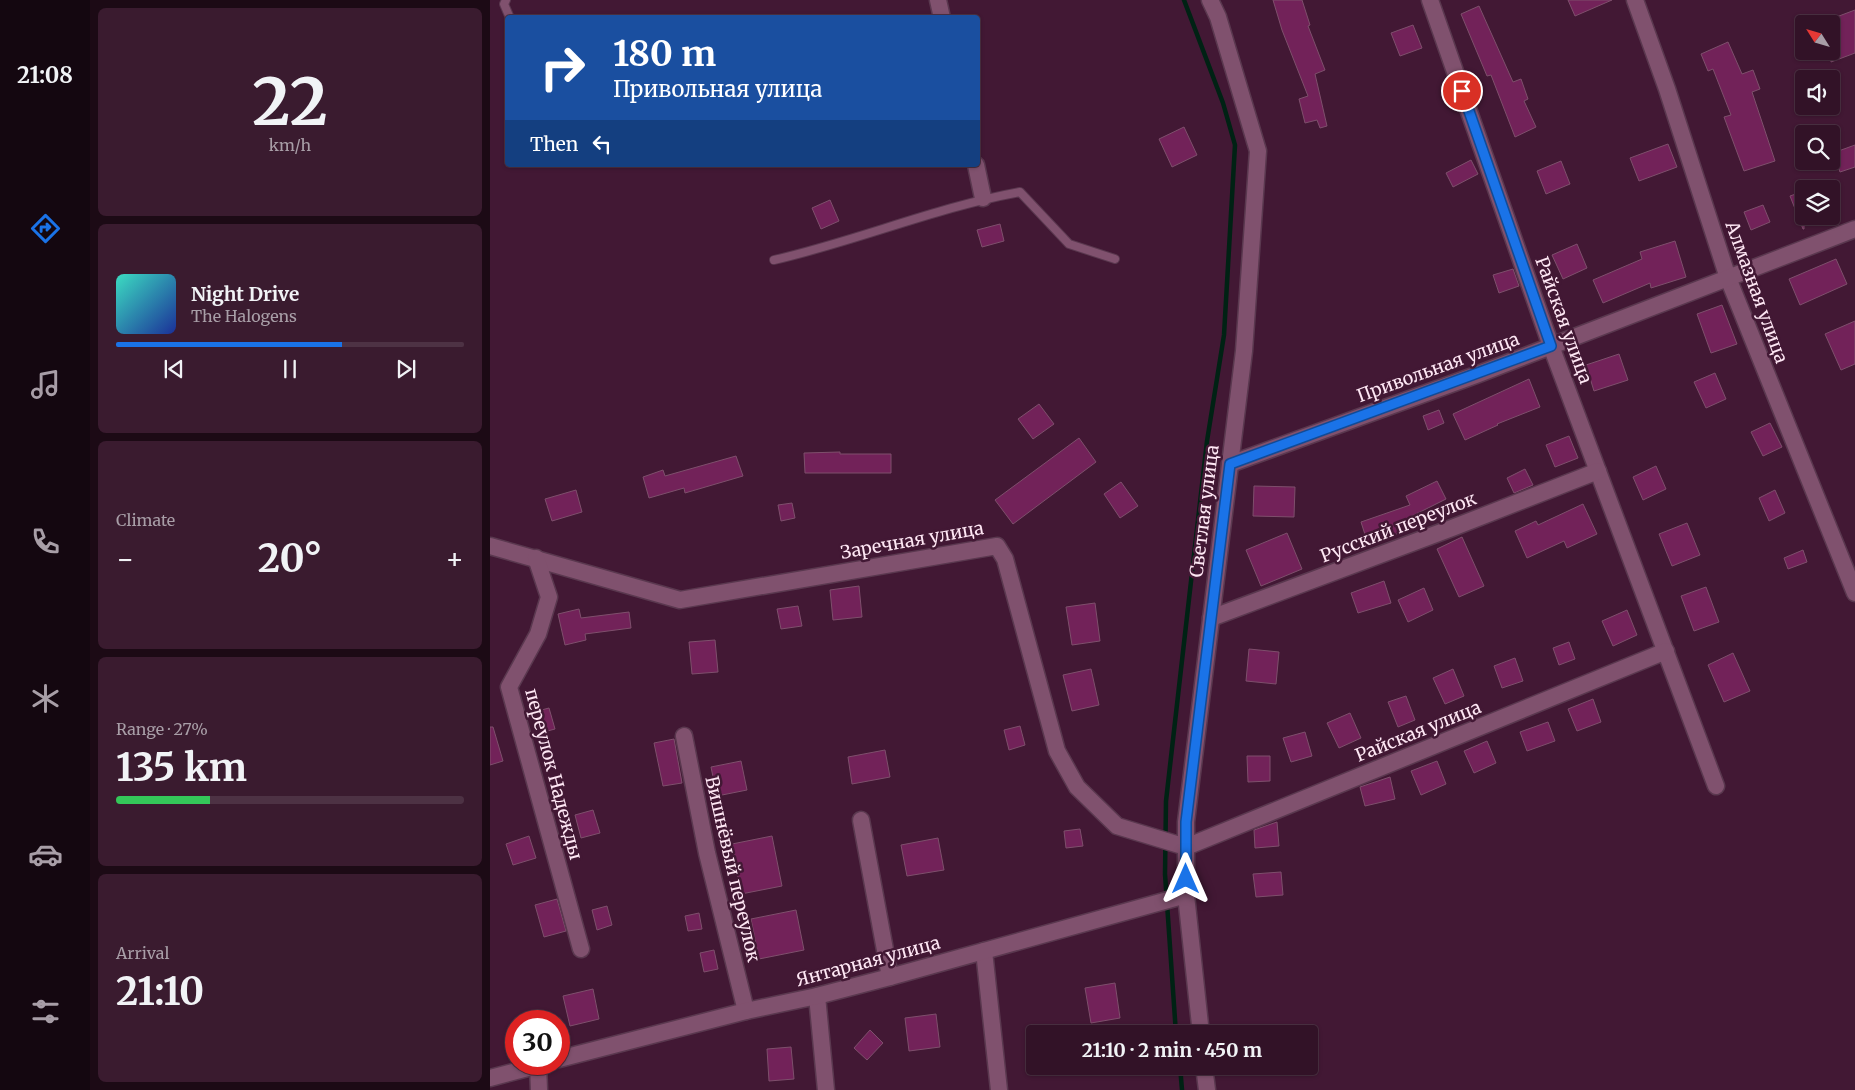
<!DOCTYPE html>
<html lang="en">
<head>
<meta charset="utf-8">
<style>
	:root { --surface:#321227; --page:#3a1b2f; --text:#f1f3f6; --muted:#a89ea7; --line:#4d3244; --accent:#1a73e8 }
	body { margin:0; font-family:Merriweather,serif; background:var(--page); color:var(--text); height:100vh; display:flex; flex-direction:column; font-size:19px; white-space:nowrap }
	* { box-sizing:border-box; margin:0 }
	p { font-size:16px; color:var(--muted) }
	.icon { flex:none; width:28px; height:28px; fill:none; stroke:currentColor; stroke-width:2; stroke-linecap:round; stroke-linejoin:round }
	.map { position:relative; flex:1; overflow:hidden }
	.details { display:flex; flex-direction:column; gap:8px; padding:8px; background:#1c0a15; width:400px }
	.details>* { flex:none }
	.hud { position:absolute; left:15px; top:15px; width:475px; height:152px; border-radius:5px; box-shadow:0 1px 4px #0004,0 0 0 1px var(--line); background:#1a4fa0; color:#fff; overflow:hidden }
	.needle { width:32px; rotate:307deg }
	.controls { position:absolute; left:1305px; top:15px; display:grid; gap:10px }
	.controls a { display:grid; place-items:center; width:45px; height:45px; border-radius:5px; background:var(--surface); box-shadow:0 1px 4px #0004,0 0 0 1px var(--line); font-size:25px }
	.speed { position:absolute; left:15px; top:1010px; display:flex; gap:10px; font-size:25px; font-weight:700; text-align:center }
	.speed>* { display:grid; place-content:center; width:65px; height:65px; border-radius:50%; background:var(--surface); box-shadow:0 1px 4px #0004,0 0 0 1px var(--line); line-height:1 }
	.speed .limit { border:8px solid #d22; background:#fff; color:#111 }
	.pin { position:absolute; display:grid; place-items:center; width:42px; height:42px; color:#fff; margin:-21px; border:2px solid #fff; border-radius:50%; box-shadow:0 1px 5px #0007 }
	.me { position:absolute; width:55px; margin:-28px; rotate:0deg; stroke-linejoin:round; filter:drop-shadow(0 0 4px #0008) }
	.turn { display:flex; align-items:center; gap:18px; height:105px; padding:0 25px; font-size:22px }
	.turn .icon { width:65px; height:65px; stroke-width:2.5 }
	.turn b { display:block; font-size:35px; line-height:42px }
	.then { display:flex; align-items:center; height:48px; padding:0 25px; background:#0003; gap:10px; font-size:19px }
	.big { font-size:38px; font-weight:700; line-height:1.1 }
	.details .tile { flex:1; display:flex; flex-direction:column; justify-content:center; gap:8px; min-width:0; padding:0 18px; border-radius:8px; background:var(--page) }
	.details .dial { align-items:center; gap:0 }
	.dial b { font-size:65px; line-height:1 }
	.song { display:flex; align-items:center; gap:15px }
	.cover { width:60px; height:60px; border-radius:8px; background:linear-gradient(135deg,hsl(170 70% 55%),hsl(230 70% 35%)) }
	.played { height:5px; border-radius:2px; background:linear-gradient(90deg,var(--accent) 65%,var(--line) 65%) }
	.keys { display:flex; justify-content:space-around; direction:ltr }
	.heat { display:flex; justify-content:space-between; align-items:center; font-size:28px; direction:ltr }
	.charge { height:8px; border-radius:4px; background:linear-gradient(90deg,#34c759 27%,var(--line) 0) }
	.trip { position:absolute; left:536px; top:1025px; width:292px; height:50px; border-radius:5px; background:var(--surface); box-shadow:0 1px 4px #0004,0 0 0 1px var(--line); font-weight:700; line-height:50px; text-align:center }
	main { display:flex; flex:1; min-height:0 }
	.menu { display:flex; flex-direction:column; width:90px; justify-content:space-around; align-items:center; background:#140710; color:var(--muted) }
	.menu .icon { width:35px; height:35px }
	.menu .on { color:var(--accent) }
	.menu b { font-size:22px; color:var(--text) }
	.map>svg:first-child { display:block }
	.lines { fill:none; stroke-linecap:round; stroke-linejoin:round }
	.stream { stroke:#002214; stroke-width:4.5 }
	.building { fill:#722259; stroke:#7e4f6c }
	.lane-casing { stroke:#5a384f; stroke-width:10 }
	.street-casing { stroke:#5a384f; stroke-width:19 }
	.lane { stroke:#80516e; stroke-width:8 }
	.street { stroke:#80516e; stroke-width:16 }
	.route-casing { stroke:#114b97; stroke-width:12 }
	.route { stroke:#1a73e8; stroke-width:9 }
	.labels { text-anchor:middle; dominant-baseline:central; stroke-width:5; stroke-linejoin:round; paint-order:stroke }
	.street-label { font-size:18px; fill:#fee7f4; stroke:#421834 }
</style>
</head>
<body>
<main>
<nav class="menu">
<b>21:08</b>
<svg class="icon on" aria-label="directions" viewBox="0 0 24 24"><path d="M12 3l9 9-9 9-9-9zM9 14v-3h6M13 9l2 2-2 2"/></svg>
<svg class="icon" aria-label="music" viewBox="0 0 24 24"><path d="M9 18V5l10-2v13"/><circle cx="6" cy="18" r="3"/><circle cx="16" cy="16" r="3"/></svg>
<svg class="icon" aria-label="phone" viewBox="0 0 24 24"><path d="M5 4h4l2 5-3 2q2 4 5 5l2-3 5 2v4C11 20 4 13 5 4z"/></svg>
<svg class="icon" aria-label="climate" viewBox="0 0 24 24"><path d="M12 3v18M4 7l16 10M4 17L20 7"/></svg>
<svg class="icon" aria-label="car" viewBox="0 0 24 24"><path d="M5 17H2v-5l4-1 3-4h7l3 4 3 1v5h-3M9 17h6M6 11h13"/><circle cx="7" cy="17" r="2"/><circle cx="17" cy="17" r="2"/></svg>
<svg class="icon" aria-label="filters" viewBox="0 0 24 24"><path d="M4 7h16M4 17h16"/><circle cx="9" cy="7" r="2"/><circle cx="15" cy="17" r="2"/></svg>
</nav>
<section class="details">
<div class="tile dial"><b>22</b><p>km/h</p></div>
<div class="tile">
<div class="song"><i class="cover"></i><div><b>Night Drive</b><p>The Halogens</p></div></div>
<div class="played"></div>
<div class="keys"><svg class="icon" aria-label="previous" viewBox="0 0 24 24"><path d="M18 5L8 12l10 7zM5 5v14"/></svg><svg class="icon" aria-label="pause" viewBox="0 0 24 24"><path d="M8 5v14M16 5v14"/></svg><svg class="icon" aria-label="next" viewBox="0 0 24 24"><path d="M6 5l10 7-10 7zM19 5v14"/></svg></div>
</div>
<div class="tile"><p>Climate</p>
<div class="heat"><a>−</a><b class="big">20°</b><a>+</a></div>
</div>
<div class="tile"><p>Range · 27%</p><b class="big">135 km</b><div class="charge"></div></div>
<div class="tile"><p>Arrival</p><b class="big">21:10</b></div>
</section>
<div class="map">
<svg width="1365" height="1090" viewBox="0 0 1365 1090">
	<rect width="100%" height="100%" fill="#421834"/>
	<g class="lines">
		<!-- stream -->
		<g class="stream">
			<polyline points="686,1034 675,874 676,801 717,441 734,335 745,145 733,103 694,0"/>
			<polyline points="690,1066 692,1090"/>
		</g>
	</g>
	<!-- building -->
	<g class="building">
		<polygon points="783,0 812,0 820,25 818,26 835,70 825,74 837,126 830,128 827,120 815,123 809,99 818,96 792,30"/>
		<polygon points="1078,0 1122,0 1085,16"/>
		<polygon points="989,6 1023,82 1031,79 1038,99 1034,101 1046,127 1025,137 1001,75 997,76 971,14"/>
		<polygon points="1365,10 1365,53 1341,62 1341,19"/>
		<polygon points="923,25 932,48 910,56 901,33"/>
		<polygon points="1238,42 1252,74 1263,70 1270,89 1262,92 1285,161 1254,171 1234,117 1241,115 1223,69 1218,71 1211,54"/>
		<polygon points="694,127 707,155 682,167 669,139"/>
		<polygon points="1178,144 1187,167 1149,181 1140,158"/>
		<polygon points="1365,145 1365,167 1350,172 1343,153"/>
		<polygon points="981,160 988,174 963,187 956,173"/>
		<polygon points="1071,161 1080,184 1056,194 1047,171"/>
		<polygon points="1314,191 1314,229 1313,229 1300,196"/>
		<polygon points="340,200 349,221 331,229 322,208"/>
		<polygon points="1273,205 1280,222 1261,230 1254,212"/>
		<polygon points="510,224 514,241 492,247 487,230"/>
		<polygon points="1185,241 1196,277 1161,288 1160,283 1113,303 1103,280 1152,259 1150,252"/>
		<polygon points="1087,244 1097,268 1073,279 1062,255"/>
		<polygon points="1346,259 1357,284 1310,305 1299,279"/>
		<polygon points="1023,269 1029,286 1009,293 1003,275"/>
		<polygon points="1232,305 1247,344 1221,353 1207,314"/>
		<polygon points="1365,321 1365,364 1351,370 1335,334"/>
		<polygon points="1129,354 1138,380 1104,391 1096,365"/>
		<polygon points="1225,373 1236,399 1216,408 1204,382"/>
		<polygon points="1039,379 1050,407 1007,424 1008,425 975,440 963,414"/>
		<polygon points="549,404 564,424 543,439 528,419"/>
		<polygon points="949,410 954,423 938,430 933,416"/>
		<polygon points="1280,423 1292,447 1273,456 1261,432"/>
		<polygon points="1079,436 1088,458 1065,467 1056,445"/>
		<polygon points="589,438 606,462 523,524 505,500"/>
		<polygon points="350,452 350,454 401,454 401,473 315,473 314,453"/>
		<polygon points="246,456 253,476 195,493 194,488 159,498 153,477 173,470 175,476"/>
		<polygon points="1166,466 1176,489 1153,500 1143,477"/>
		<polygon points="1035,469 1043,485 1024,493 1017,478"/>
		<polygon points="947,481 956,499 906,524 909,533 878,544 871,522 920,505 916,496"/>
		<polygon points="631,482 648,506 630,518 614,494"/>
		<polygon points="764,486 805,487 804,517 763,516"/>
		<polygon points="86,490 92,512 62,521 55,499"/>
		<polygon points="1285,490 1295,513 1279,521 1269,498"/>
		<polygon points="302,503 305,518 291,521 288,505"/>
		<polygon points="1093,504 1107,534 1077,548 1074,541 1037,558 1025,531 1046,521 1048,525"/>
		<polygon points="1197,523 1210,555 1182,566 1169,534"/>
		<polygon points="797,533 812,569 771,586 756,550"/>
		<polygon points="972,537 994,586 969,597 947,549"/>
		<polygon points="1313,550 1317,562 1298,569 1294,558"/>
		<polygon points="894,581 901,603 868,613 861,593"/>
		<polygon points="369,586 372,617 343,620 340,590"/>
		<polygon points="1216,587 1229,622 1204,631 1191,596"/>
		<polygon points="934,588 943,610 918,622 908,600"/>
		<polygon points="605,603 610,641 582,645 576,607"/>
		<polygon points="308,606 312,626 291,629 287,609"/>
		<polygon points="89,609 91,618 139,612 141,628 95,634 96,640 75,645 68,614"/>
		<polygon points="1137,610 1147,635 1123,646 1112,621"/>
		<polygon points="225,640 228,672 202,674 199,642"/>
		<polygon points="1079,642 1085,659 1069,665 1063,648"/>
		<polygon points="759,649 789,652 786,684 756,681"/>
		<polygon points="1243,653 1260,691 1234,702 1218,665"/>
		<polygon points="1025,658 1033,681 1012,688 1004,666"/>
		<polygon points="601,669 609,705 582,711 573,675"/>
		<polygon points="963,669 974,696 955,704 943,678"/>
		<polygon points="916,696 925,720 908,727 898,702"/>
		<polygon points="1103,699 1111,722 1087,731 1078,709"/>
		<polygon points="59,708 65,729 50,733 44,712"/>
		<polygon points="860,713 871,738 849,748 837,723"/>
		<polygon points="1058,722 1065,741 1037,751 1030,732"/>
		<polygon points="530,726 535,745 519,750 514,730"/>
		<polygon points="0,727 3,727 13,761 0,765"/>
		<polygon points="815,732 822,756 801,762 793,738"/>
		<polygon points="184,739 192,783 173,786 164,743"/>
		<polygon points="997,741 1006,763 984,773 974,751"/>
		<polygon points="395,750 400,777 362,784 358,757"/>
		<polygon points="757,756 780,756 780,781 758,782"/>
		<polygon points="251,761 257,790 227,796 221,767"/>
		<polygon points="947,761 956,784 931,795 921,771"/>
		<polygon points="900,777 905,799 875,806 870,787"/>
		<polygon points="103,810 110,833 91,838 85,815"/>
		<polygon points="787,822 789,846 765,848 764,830"/>
		<polygon points="590,829 593,846 576,848 574,831"/>
		<polygon points="39,836 46,858 23,865 16,844"/>
		<polygon points="282,836 292,886 251,894 242,844"/>
		<polygon points="448,838 454,870 417,876 411,845"/>
		<polygon points="791,872 793,895 766,897 763,874"/>
		<polygon points="67,899 76,931 54,937 45,905"/>
		<polygon points="117,906 122,925 107,930 102,910"/>
		<polygon points="306,910 314,950 269,959 261,919"/>
		<polygon points="209,913 212,929 198,931 195,916"/>
		<polygon points="224,950 228,969 214,972 210,953"/>
		<polygon points="625,983 630,1018 601,1023 595,988"/>
		<polygon points="103,989 109,1019 80,1026 73,996"/>
		<polygon points="446,1014 450,1047 419,1051 415,1018"/>
		<polygon points="380,1030 393,1043 377,1060 364,1048"/>
		<polygon points="301,1047 304,1079 279,1081 277,1049"/>
	</g>
	<g class="lines">
		<!-- lane casing -->
		<g class="lane-casing">
			<g id="lane">
				<polyline points="16,0 14,4 20,18"/>
				<path d="M284 260C367 241 447 207 530 192L579 244 625 259"/>
			</g>
		</g>
		<!-- street casing -->
		<g class="street-casing">
			<g id="street">
				<polyline points="448,0 452,18"/>
				<polyline points="940,0 1061,346 1226,786"/>
				<polyline points="1145,0 1177,89 1238,278 1365,593"/>
				<polyline points="486,165 493,198"/>
				<polyline points="740,464 986,375 1365,229"/>
				<polyline points="0,546 190,600 507,546 515,559 567,751 587,787 627,826 696,847 1176,651"/>
				<polyline points="46,558 59,597 48,634 19,687 91,949"/>
				<polyline points="721,618 962,528 1108,471"/>
				<polyline points="194,736 217,853 256,1011"/>
				<polyline points="371,820 400,977"/>
				<polyline points="494,951 509,1090"/>
				<polyline points="327,996 336,1090"/>
				<polyline points="711,1034 696,895 696,822 754,351 768,151 728,17 720,0"/>
				<polyline points="69,1059 256,1011 327,996 400,977 696,895"/>
				<polyline points="48,1065 49,1090"/>
				<polyline points="714,1066 717,1090"/>
				<polyline points="0,1078 53,1064"/>
			</g>
		</g>
		<!-- lane -->
		<use href="#lane" class="lane"/>
		<!-- street -->
		<use href="#street" class="street"/>
	</g>
	<g class="lines">
		<!-- route casing -->
		<g class="route-casing">
			<polyline id="route" points="696,879 696,822 740,464 1061,346 972,91"/>
		</g>
		<!-- route -->
		<use href="#route" class="route"/>
	</g>
	<g class="labels">
		<!-- street labels -->
		<g class="street-label">
			<text transform="translate(1267 292) rotate(70)">Алмазная улица</text>
			<text transform="translate(1074 320) rotate(70)">Райская улица</text>
			<text transform="translate(948 367) rotate(-20)">Привольная улица</text>
			<text transform="translate(714 511) rotate(-83)">Светлая улица</text>
			<text transform="translate(908 527) rotate(-21)">Русский переулок</text>
			<text transform="translate(422 540) rotate(-10)">Заречная улица</text>
			<text transform="translate(928 731) rotate(-22)">Райская улица</text>
			<text transform="translate(64 774) rotate(75)">переулок Надежды</text>
			<text transform="translate(243 869) rotate(77)">Вишнёвый переулок</text>
			<text transform="translate(378 961) rotate(-15)">Янтарная улица</text>
		</g>
	</g>
</svg>
<div class="controls">
<a><svg class="needle" viewBox="-14 -14 28 28"><path d="M0-13l5 13h-10z" fill="#e53935"/><path d="M0 13l5-13h-10z" fill="#a89ea7"/></svg></a>
<a><svg class="icon" aria-label="sound" viewBox="0 0 24 24"><path d="M4 9h4l5-4v14l-5-4H4zM17 9q2 3 0 6"/></svg></a>
<a><svg class="icon" aria-label="search" viewBox="0 0 24 24"><circle cx="10" cy="10" r="6"/><path d="M15 15l6 6"/></svg></a>
<a><svg class="icon" aria-label="layers" viewBox="0 0 24 24"><path d="M12 4l9 5-9 5-9-5zM3 14l9 5 9-5"/></svg></a>
</div>
<div class="speed"><div class="limit">30</div></div>
<div class="pin" style="left:972px;top:91px;background:#d93025"><svg class="icon" aria-label="arrive" viewBox="0 0 24 24"><path d="M6 21V4h12l-3 4 3 4H6"/></svg></div>
<svg class="me" style="left:696px;top:879px" viewBox="-20 -20 40 40"><path d="M0-17L14 15 0 8-14 15z" fill="#1a73e8" stroke="#fff" stroke-width="4"/></svg>
<div class="trip">21:10 · 2 min · 450 m</div>
<div class="hud">
<div class="turn"><svg class="icon" aria-label="right" viewBox="0 0 24 24"><path d="M7 20v-9h11M14 6l5 5-5 5"/></svg><div><b>180 m</b>Привольная улица</div></div>
<div class="then">Then<svg class="icon" aria-label="left" viewBox="0 0 24 24"><path d="M17 20v-9H6M10 6l-5 5 5 5"/></svg></div>
</div>
</div>
</main>
</body>
</html>
